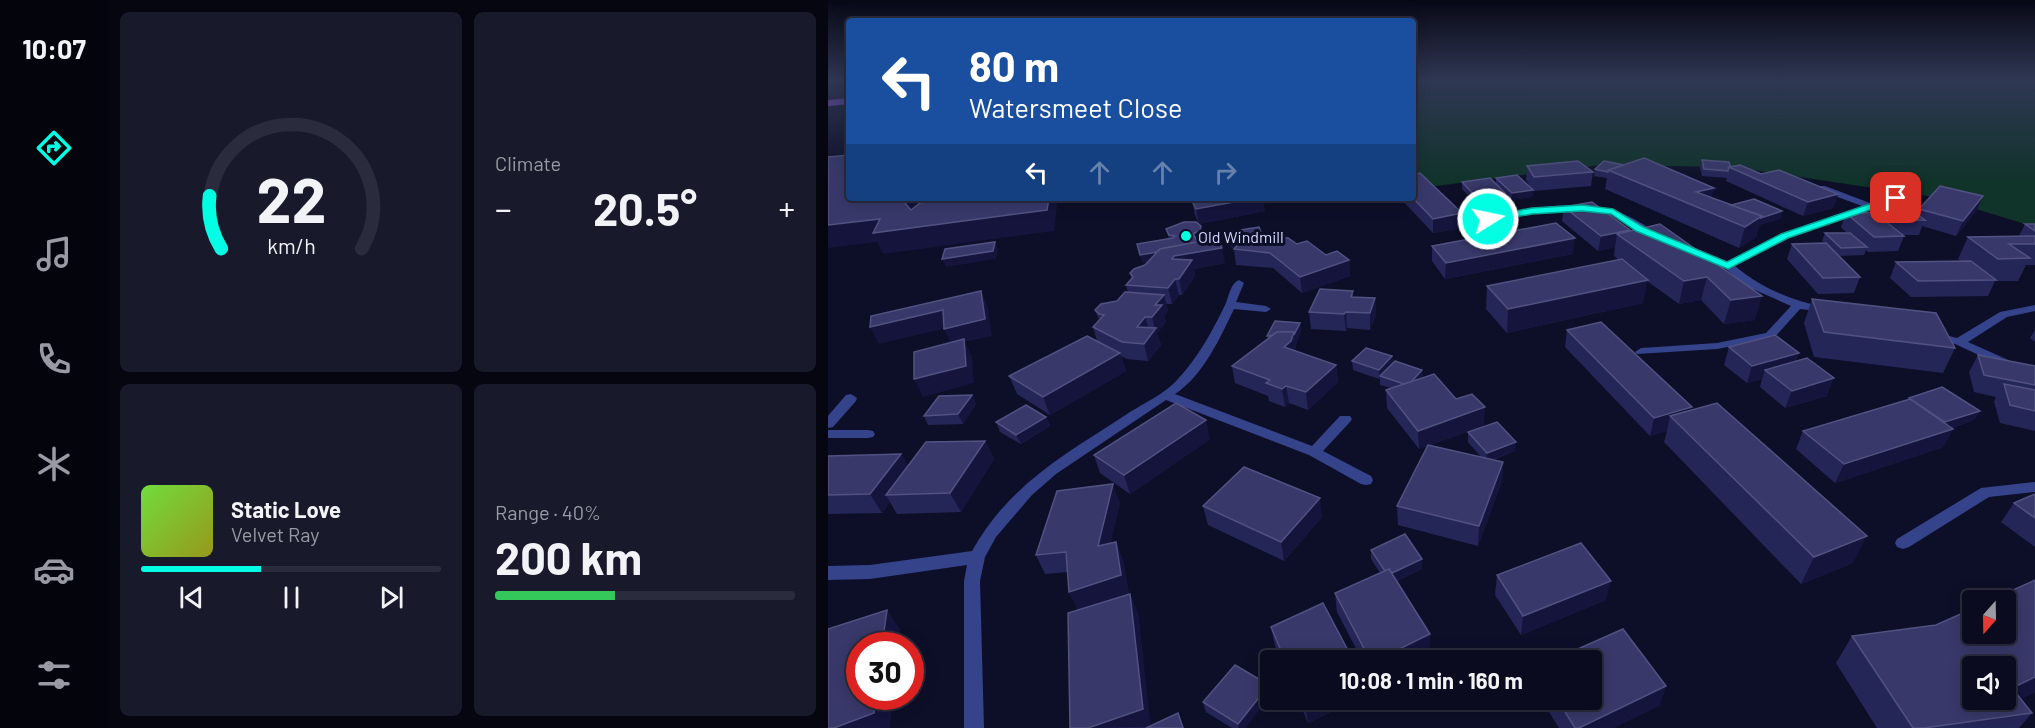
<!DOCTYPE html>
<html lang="en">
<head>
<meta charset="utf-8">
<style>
	:root { --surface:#0a0b1e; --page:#18192b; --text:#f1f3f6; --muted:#999ba4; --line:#2a2b3c; --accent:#01ffe3 }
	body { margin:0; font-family:Barlow,sans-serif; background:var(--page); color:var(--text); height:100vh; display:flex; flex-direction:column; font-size:22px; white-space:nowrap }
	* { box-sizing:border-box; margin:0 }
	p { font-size:20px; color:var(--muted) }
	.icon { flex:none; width:33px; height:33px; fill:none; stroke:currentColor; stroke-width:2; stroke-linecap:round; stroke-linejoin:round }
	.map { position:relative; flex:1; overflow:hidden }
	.details { display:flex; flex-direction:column; gap:12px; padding:12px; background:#060610; width:720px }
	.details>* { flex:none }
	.guide { position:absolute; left:18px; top:18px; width:570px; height:183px; border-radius:6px; box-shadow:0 3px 15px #0003,0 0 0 2px var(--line); background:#1a4fa0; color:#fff; overflow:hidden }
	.needle { width:39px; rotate:200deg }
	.tools { position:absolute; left:1134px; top:590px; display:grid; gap:12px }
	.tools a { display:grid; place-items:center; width:54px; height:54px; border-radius:6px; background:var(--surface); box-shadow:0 3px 15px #0003,0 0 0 2px var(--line); font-size:30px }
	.speed { position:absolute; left:18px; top:632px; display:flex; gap:12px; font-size:30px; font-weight:700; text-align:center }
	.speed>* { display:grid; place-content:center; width:78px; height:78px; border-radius:50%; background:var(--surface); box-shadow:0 3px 15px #0003,0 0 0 2px var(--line); line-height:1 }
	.speed .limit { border:9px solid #d22; background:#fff; color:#111 }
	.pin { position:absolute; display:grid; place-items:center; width:51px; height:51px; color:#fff; margin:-26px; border-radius:12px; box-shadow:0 3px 9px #0006 }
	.me { position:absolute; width:66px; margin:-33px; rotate:80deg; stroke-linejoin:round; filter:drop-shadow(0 0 4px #0008) }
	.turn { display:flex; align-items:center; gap:21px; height:126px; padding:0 24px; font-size:27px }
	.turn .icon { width:78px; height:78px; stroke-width:2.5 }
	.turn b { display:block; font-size:42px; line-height:51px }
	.lanes { display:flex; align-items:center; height:57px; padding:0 24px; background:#0003; justify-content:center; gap:30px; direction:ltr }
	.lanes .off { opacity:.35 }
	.big { font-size:45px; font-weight:700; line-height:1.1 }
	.details .tile { flex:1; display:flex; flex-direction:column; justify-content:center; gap:9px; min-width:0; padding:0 21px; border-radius:9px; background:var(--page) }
	.details .dial { align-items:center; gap:0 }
	.dial svg { height:156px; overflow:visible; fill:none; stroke:var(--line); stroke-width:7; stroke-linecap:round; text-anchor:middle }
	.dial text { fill:var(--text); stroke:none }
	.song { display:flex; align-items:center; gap:18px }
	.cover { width:72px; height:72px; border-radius:9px; background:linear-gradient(135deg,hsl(100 70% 55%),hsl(60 70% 35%)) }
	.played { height:6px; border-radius:3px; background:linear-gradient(90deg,var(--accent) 40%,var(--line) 40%) }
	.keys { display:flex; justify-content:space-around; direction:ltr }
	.heat { display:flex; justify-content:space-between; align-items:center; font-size:33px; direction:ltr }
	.charge { height:9px; border-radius:4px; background:linear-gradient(90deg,#34c759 40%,var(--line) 0) }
	.details .tiles { flex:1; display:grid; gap:12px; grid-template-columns:repeat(2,1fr) }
	.trip { position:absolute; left:432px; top:650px; width:342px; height:60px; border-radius:6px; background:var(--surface); box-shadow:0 3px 15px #0003,0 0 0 2px var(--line); font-weight:700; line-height:60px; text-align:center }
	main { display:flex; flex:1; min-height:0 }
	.tabs { display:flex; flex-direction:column; width:108px; justify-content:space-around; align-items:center; background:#04040c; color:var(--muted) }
	.tabs .icon { width:42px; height:42px }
	.tabs .on { color:var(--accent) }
	.tabs b { font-size:27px; color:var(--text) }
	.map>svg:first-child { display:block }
	.green { fill:#10332a }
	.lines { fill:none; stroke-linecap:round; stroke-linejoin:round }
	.street { fill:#35438b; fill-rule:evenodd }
	.primary { fill:#a05cff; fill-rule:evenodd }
	.wall { fill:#252658 }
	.shaded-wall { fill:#14143d }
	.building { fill:#38396a; stroke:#515281; stroke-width:1.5; fill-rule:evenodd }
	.route { fill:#01ffe3; stroke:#01a694; stroke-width:1.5 }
	.poi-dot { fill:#01ffe3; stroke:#0d0f28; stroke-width:2 }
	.labels { text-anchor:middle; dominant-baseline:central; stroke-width:6; stroke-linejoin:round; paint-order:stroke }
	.far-poi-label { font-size:16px; fill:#d5d9ff; stroke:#0d0f28; text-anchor:start }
</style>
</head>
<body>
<main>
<nav class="tabs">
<b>10:07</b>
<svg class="icon on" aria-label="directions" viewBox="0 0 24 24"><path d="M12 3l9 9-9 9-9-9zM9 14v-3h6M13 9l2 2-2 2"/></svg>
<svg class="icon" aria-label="music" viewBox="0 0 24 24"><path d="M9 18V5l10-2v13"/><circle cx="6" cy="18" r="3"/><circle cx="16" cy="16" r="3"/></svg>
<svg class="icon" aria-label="phone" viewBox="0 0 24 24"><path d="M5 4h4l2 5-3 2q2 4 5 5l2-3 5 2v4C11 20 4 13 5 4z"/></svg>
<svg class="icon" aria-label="climate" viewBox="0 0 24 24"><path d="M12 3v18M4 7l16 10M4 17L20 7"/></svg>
<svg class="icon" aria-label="car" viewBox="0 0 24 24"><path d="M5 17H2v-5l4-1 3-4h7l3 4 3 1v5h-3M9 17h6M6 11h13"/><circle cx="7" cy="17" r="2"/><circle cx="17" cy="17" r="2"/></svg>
<svg class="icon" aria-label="filters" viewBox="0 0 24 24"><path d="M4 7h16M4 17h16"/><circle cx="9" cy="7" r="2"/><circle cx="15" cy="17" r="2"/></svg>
</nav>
<section class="details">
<div class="tiles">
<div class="tile dial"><svg viewBox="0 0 100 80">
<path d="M14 69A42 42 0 1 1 86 69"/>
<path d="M14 69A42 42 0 0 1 8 42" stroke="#01ffe3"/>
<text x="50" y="56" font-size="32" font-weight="700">22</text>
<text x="50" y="72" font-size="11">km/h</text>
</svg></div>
<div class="tile"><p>Climate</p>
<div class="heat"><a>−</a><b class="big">20.5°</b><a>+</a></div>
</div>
<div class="tile">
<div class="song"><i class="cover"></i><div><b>Static Love</b><p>Velvet Ray</p></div></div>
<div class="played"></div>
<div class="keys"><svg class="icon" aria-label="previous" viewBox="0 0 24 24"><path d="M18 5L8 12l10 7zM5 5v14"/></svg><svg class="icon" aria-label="pause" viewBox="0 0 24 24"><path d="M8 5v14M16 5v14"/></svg><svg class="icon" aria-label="next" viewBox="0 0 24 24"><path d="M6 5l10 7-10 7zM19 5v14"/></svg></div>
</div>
<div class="tile"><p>Range · 40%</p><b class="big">200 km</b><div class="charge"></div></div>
</div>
</section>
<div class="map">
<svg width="1207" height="728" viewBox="0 0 1207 728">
	<rect width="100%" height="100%" fill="#0d0f28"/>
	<!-- green -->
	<polygon class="green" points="585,80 1207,80 1207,227 1112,198 905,167 773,165 585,189"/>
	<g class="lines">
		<!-- street -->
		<g class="street">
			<path d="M991 186H997L1042 203 1068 195 1072 197 959 238 907 266C936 290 962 299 999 308L1000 310 999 312 972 309 946 338 942 339 889 349 809 354 807 352 813 348 889 343 938 333 963 306 918 286 897 268 863 253 865 251H871L900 262 953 234 1034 206 991 190Z"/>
			<path d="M754 205C784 207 806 216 829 234L824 237 821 236C808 230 798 219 785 214 751 201 695 215 660 222L656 219 660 216 722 206Z"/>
			<path d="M411 280 416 283 408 302 438 306 443 309 438 312 406 309C392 338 375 376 347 394L484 446 512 416H522L524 419 522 422 495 451 543 476 545 480 543 484 538 485 533 484 481 455 338 400 228 474 204 495 168 537 157 557 152 581 156 728H136V581L139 565 42 579 0 580V566L42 565 144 551C180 486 236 455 296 416 312 405 337 394 349 380 370 358 385 330 398 303 401 295 403 283 411 280Z"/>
			<polygon points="1207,305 1207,311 1179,317 1140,342 1207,372 1207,381 1127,344 1105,338 1103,336 1109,333 1129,338 1172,312"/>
			<polygon points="23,394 29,398 28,401 5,427 0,428 0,416 18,395"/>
			<polygon points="0,430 40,430 45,431 47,434 45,437 40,438 0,438"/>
			<polygon points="1207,482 1207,492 1161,497 1081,547 1075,549 1069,547 1067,543 1069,539 1153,488"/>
		</g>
		<!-- primary -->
		<polygon class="primary" points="21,98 21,104 0,106 0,100"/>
	</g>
	<!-- wall -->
	<g class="wall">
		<polygon points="874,160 933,174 1010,194 1005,208 975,216 898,181 899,178 874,176 872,167"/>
		<polygon points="776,161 903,205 954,211 952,219 931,225 928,237 911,248 777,189 779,178 766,176 767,169"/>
		<polygon points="699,166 765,172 763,186 705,191 704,197 683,200 677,194 676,200 648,204 634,189 634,182 668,184 668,178 703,188 698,180"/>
		<polygon points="367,198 428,198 437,211 371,224 367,215 364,201 367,200"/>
		<polygon points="572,198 585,198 634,228 605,233"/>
		<polygon points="736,207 802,231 832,224 927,320 896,324 873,300 851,304 819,281 815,303 679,333 658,309 659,286 791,260 786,256 787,247 770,251 734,221"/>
		<polygon points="1091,209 1149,210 1128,236 1094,226 1091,235 1075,235 1076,236 1070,251 1040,252 1038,250 1036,255 1010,256 1032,277 1026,293 990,294 959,259 964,244 997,243 994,241 997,233 1019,233 1013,227 1018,213 1089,214"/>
		<polygon points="1197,224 1207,224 1207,265 1198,265 1190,281 1167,281 1160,296 1083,297 1062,278 1068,262 1133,261 1130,259 1140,237 1191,236"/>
		<polygon points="338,229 375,234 374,238 369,240 370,242 397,263 366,269 367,276 354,295 351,295 344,304 338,304 340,311 336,316 338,322 329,333 333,345 320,361 299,359 293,356 298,371 222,415 189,394 181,376 269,341 265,327 271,320 267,310 289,301 300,292 298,285 304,278 302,273 317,265 319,262 314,263 341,239"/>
		<polygon points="399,232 434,235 469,244 498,255 521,260 522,276 474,293 445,268 408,265 406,249 407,248 403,248"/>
		<polygon points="604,246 745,254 617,279 604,261"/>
		<polygon points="525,291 525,297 547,298 548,315 542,330 519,328 518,331 483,329 481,312"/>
		<polygon points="984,299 1127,348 1115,373 986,357 976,323"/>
		<polygon points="472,323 473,331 468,344 468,351 508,365 510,382 480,410 461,403 457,407 441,401 440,396 407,383 404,366 440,338 439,336"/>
		<polygon points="739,330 863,410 1025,563 973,584 836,442 839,431 822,436 737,347"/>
		<polygon points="1207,330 1207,342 1202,338"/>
		<polygon points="901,347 971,353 968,361 999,396 957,408 932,387 934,379 919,383 896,365"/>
		<polygon points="1150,355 1207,366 1207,431 1172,423 1166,402 1168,397 1146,392 1141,372"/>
		<polygon points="564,356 565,363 594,370 595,378 628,399 656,426 602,445 653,457 640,442 640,432 687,451 665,460 675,462 674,481 650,546 570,525 569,506 600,446 591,449 559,408 558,390 563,388 552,385 552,378 551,379 525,370 524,361"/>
		<polygon points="144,395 148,404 135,424 100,425 96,416"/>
		<polygon points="1081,398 1152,411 1146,420 1124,428 1125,429 1115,447 1007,483 968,449 975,431 1080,399"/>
		<polygon points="218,417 222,426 193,444 172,432 168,422"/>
		<polygon points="382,439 302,494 272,473 266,455"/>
		<polygon points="157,441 166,459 133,512 69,514 62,502 54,513 0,514 0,456 73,454 80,466"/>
		<polygon points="1207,494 1207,547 1173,522 1186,503"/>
		<polygon points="292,503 282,543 288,542 295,561 301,595 302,594 310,614 322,726 350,713 356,728 242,728 250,610 241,592 240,572 217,574 208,555"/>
		<polygon points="375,506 494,517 456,561 380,525"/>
		<polygon points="543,550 594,569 569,581 602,634 602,653 588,660 534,660 509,612 507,593 552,573 543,559"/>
		<polygon points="669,575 778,600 693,635 667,595"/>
		<polygon points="1207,580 1207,692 1193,699 1204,713 1191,728 1049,728 1008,663 1024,636 1108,625"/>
		<polygon points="443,627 525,660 453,660 447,646"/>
		<polygon points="441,685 442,695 417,728 404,728 378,712 375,702"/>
		<polygon points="470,699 528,699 480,723"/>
		<polygon points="713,699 764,699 832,705 785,728 731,728"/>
	</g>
	<!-- shaded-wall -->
	<g class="shaded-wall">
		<polygon points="886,188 881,208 868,192"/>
		<polygon points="705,190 704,197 683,200 684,193"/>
		<polygon points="677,193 676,200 648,204 648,197"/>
		<polygon points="1010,194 1005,208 975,216 980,202"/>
		<polygon points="1155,196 1149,210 1128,236 1135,221"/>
		<polygon points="86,198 143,198 85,222 76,202"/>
		<polygon points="221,198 227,198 229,206 226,231 55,254 49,242 0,248 0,225"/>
		<polygon points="428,198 435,198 437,211 371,224 368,209"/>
		<polygon points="547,198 563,198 563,199 547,202"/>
		<polygon points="954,211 952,219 931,225 928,237 911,248 917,227 934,216"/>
		<polygon points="634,213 634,228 605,233 605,219"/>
		<polygon points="373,226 375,234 374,238 367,242 365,234"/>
		<polygon points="802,230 800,242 789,234 787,247 770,251 773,236"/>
		<polygon points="434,236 435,244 403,248 402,241"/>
		<polygon points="747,238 745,254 617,279 618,263"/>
		<polygon points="167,242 170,250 168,259 118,267 114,259"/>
		<polygon points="371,244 394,248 397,263 366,269 367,276 354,295 351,279 344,259 345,257 314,263 312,255"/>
		<polygon points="521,260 522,276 474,293 472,277"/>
		<polygon points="879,277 873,300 851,304 856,281"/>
		<polygon points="347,279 351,295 344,304 340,288"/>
		<polygon points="820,280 815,303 679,333 680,309"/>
		<polygon points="153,291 160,308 164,336 137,342 144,357 146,383 95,397 86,379 124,346 116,329"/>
		<polygon points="336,295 340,311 336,316 338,322 329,333 333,345 320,361 316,344 327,329 324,317 327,305"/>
		<polygon points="934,296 927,320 896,324 903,300"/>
		<polygon points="547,298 548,315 542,330 542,313"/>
		<polygon points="115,310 123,327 51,344 42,327"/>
		<polygon points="518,312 519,328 518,331 516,314"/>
		<polygon points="317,317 322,333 309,327"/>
		<polygon points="472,323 473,331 468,344 468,349 466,358 456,347"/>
		<polygon points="292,353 298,371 222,415 215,397"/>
		<polygon points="971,353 965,371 937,370 934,379 919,383 924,366"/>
		<polygon points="564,356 565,364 552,376 551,379 551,370"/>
		<polygon points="508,365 510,382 480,410 478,392"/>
		<polygon points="594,370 595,379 580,385"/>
		<polygon points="1006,378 999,396 957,408 964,391"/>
		<polygon points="458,386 461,403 457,407 454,389"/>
		<polygon points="144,395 148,404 135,424 130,414"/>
		<polygon points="657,407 656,426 591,449 590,431"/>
		<polygon points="864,407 859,425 842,416 839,431 822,436 826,418"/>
		<polygon points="1152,411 1146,420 1112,432 1117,422"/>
		<polygon points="218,417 222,426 193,444 188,435"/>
		<polygon points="378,420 382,439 302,494 296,475"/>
		<polygon points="1125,429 1115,447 1007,483 1016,464"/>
		<polygon points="157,441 166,459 133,512 122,493"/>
		<polygon points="688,442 687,451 658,462 659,453"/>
		<polygon points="73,454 84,472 58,495 62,502 54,513 42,494"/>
		<polygon points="675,462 674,481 650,546 651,526"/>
		<polygon points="285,484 292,503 277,565 270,546"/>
		<polygon points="492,498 494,517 456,561 453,542"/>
		<polygon points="1039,536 1025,563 973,584 986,557"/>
		<polygon points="288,542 295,561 301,595 250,611 241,592"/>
		<polygon points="594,559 594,569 560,585 559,575"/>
		<polygon points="783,581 778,600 693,635 695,616"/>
		<polygon points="302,594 310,614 323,727 260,728"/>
		<polygon points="59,610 72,629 71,645 54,645"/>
		<polygon points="602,634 602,653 588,660 549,660"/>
		<polygon points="1207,677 1207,692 1162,715 1184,688"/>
		<polygon points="441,685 442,695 417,728 411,728 410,724"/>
		<polygon points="838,686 832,705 785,728 751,728"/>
		<polygon points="48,696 65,696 62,728 6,728"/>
		<polygon points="487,699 528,699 480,723 477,704"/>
	</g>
	<!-- building -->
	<g class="building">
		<polygon points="21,155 21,198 86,198 76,202 83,210 92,203 132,198 221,198 219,210 45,233 52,219 0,225 0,157"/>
		<polygon points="816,158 886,188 868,192 934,216 917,227 780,170"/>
		<polygon points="874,160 901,162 903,168 901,167 900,171 876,169"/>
		<polygon points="750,161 765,172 706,177 699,166"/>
		<polygon points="776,161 796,165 780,170 780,172 767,169"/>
		<polygon points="912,165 933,174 951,170 1010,194 980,202 901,167"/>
		<polygon points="592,173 634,213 605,219 585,198 585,175"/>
		<polygon points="689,175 705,190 684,193 668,178"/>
		<polygon points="662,178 677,193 648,197 634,182"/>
		<polygon points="1112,186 1155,196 1135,221 1091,209"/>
		<polygon points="367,198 428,198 368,209 364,201 369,200"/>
		<polygon points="926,199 954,211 933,218 934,216 903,205"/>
		<polygon points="764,202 802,230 773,236 736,207"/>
		<polygon points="1086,212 1097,220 1057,221 1076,236 1046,237 1018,213"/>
		<polygon points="356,222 368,222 373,226 372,230 365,234 370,242 332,249 329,252 312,255 309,244 345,238 347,236 341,235 338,229"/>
		<polygon points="728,223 747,238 618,263 604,246"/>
		<polygon points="832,224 934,296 903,300 879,277 856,281 789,234"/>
		<polygon points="1197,224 1207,224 1207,231"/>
		<polygon points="431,227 434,235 420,234 416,239 402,241 399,232"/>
		<polygon points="997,233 1022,233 1039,247 1013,248"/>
		<polygon points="420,234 460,238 469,244 479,241 498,255 509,251 521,260 472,277 442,253 406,249"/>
		<polygon points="1207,236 1207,244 1181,244 1202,258 1170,259 1140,237"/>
		<polygon points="390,238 394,248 346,256 344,259 364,260 351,279 347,279 340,288 298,285 305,277 302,273 306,269 317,265 332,249"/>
		<polygon points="167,242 165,251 114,259 117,249"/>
		<polygon points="998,243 1032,277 995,278 964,244"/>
		<polygon points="794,259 820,280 680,309 659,286"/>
		<polygon points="1143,261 1168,280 1090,281 1068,262"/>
		<polygon points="492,289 525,291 523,297 547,298 542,313 518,312 516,314 481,312"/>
		<polygon points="153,291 157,319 116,329 115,310 42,327 43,316"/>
		<polygon points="297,292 336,295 327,305 334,305 324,317 317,317 309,327 328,328 316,344 294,342 265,327 276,315 271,314 267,310 273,304 289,301"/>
		<polygon points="984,299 1108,313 1127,348 996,332"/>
		<polygon points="447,321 472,323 466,335 466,332 449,332 442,336 439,336"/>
		<polygon points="773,322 864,407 826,418 739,330"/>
		<polygon points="449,332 466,332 463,341 456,347 508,365 478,392 458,386 454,389 438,383 442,380 404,366"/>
		<polygon points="947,335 971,353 924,366 901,347"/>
		<polygon points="259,336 292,353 215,397 181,376"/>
		<polygon points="136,339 138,366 86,379 86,352"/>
		<polygon points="538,348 564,356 551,370 524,361"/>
		<polygon points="1150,355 1207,366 1207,385 1156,375"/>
		<polygon points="979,358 1006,378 964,391 937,370"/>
		<polygon points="567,361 594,370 583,382 576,384 552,376"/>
		<polygon points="606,374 628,399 644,394 657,407 590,431 558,390"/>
		<polygon points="1176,384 1207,390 1207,411 1182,405"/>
		<polygon points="1114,387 1152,411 1117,422 1081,398"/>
		<polygon points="144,395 130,414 96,416 111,396"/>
		<polygon points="1082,399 1125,429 1016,464 975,431"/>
		<polygon points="348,403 378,420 296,475 266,455"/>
		<polygon points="889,403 1039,536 986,557 842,416"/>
		<polygon points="198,405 218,417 188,435 168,422"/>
		<polygon points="669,422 688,442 659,453 640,432"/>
		<polygon points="157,441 122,493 58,495 98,442"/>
		<polygon points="600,445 675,462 651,526 569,506"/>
		<polygon points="73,454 42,494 0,495 0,456"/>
		<polygon points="416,467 492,498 453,542 375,506"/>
		<polygon points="285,484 270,546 288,542 293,575 241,592 238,552 208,555 229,491"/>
		<polygon points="1207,494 1207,518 1186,503"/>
		<polygon points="577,534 594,559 564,573 561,569 557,571 543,550"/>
		<polygon points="753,543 783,581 695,616 669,575"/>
		<polygon points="561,569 602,634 549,660 542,660 507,593"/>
		<path d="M1207 580V677L1184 688 1204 713 1096 728H1085L1024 636 1108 625 1144 609V633H1178V600H1163ZM1144 666H1178V699H1144Z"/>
		<polygon points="302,594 315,709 260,728 242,728 240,613"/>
		<polygon points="495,603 525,660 457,660 443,627"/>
		<polygon points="59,610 54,645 32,645 32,696 48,696 46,713 6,728 0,728 0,629"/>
		<polygon points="795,629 838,686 751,728 747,728 729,699 764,699 764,660 725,660"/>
		<polygon points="407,665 441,685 410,724 375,702"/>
		<polygon points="475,699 487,699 477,704"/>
		<polygon points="350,713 355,728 318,728"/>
	</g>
	<!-- sky -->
	<linearGradient id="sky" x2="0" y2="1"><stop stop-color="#070816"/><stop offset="0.44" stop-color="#2f3753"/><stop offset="1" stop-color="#2f3753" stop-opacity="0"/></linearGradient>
	<rect width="1207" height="182" fill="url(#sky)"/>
	<!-- route -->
	<polygon class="route" points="1068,195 1071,196 1071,200 960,238 900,269 808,231 783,214 754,211 704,214 660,222 655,219 660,216 704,208 754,205 785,209 815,227 899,262 953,234"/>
	<!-- markers -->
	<circle class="poi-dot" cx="358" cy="236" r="6"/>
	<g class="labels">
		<!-- far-poi labels -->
		<g class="far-poi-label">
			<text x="370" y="236">Old Windmill</text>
		</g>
	</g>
</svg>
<div class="tools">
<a><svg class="needle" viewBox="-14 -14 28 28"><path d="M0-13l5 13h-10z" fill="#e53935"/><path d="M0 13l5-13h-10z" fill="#999ba4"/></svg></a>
<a><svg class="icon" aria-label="sound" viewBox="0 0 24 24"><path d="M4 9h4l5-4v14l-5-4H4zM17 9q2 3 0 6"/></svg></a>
</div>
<div class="speed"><div class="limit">30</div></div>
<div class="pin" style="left:1068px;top:198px;background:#d93025"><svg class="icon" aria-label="arrive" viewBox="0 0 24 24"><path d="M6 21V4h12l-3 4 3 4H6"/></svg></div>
<svg class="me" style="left:660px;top:219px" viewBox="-20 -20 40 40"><circle r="17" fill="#01ffe3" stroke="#fff" stroke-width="3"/><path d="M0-11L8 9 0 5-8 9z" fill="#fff"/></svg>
<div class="trip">10:08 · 1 min · 160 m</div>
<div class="guide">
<div class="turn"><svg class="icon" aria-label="left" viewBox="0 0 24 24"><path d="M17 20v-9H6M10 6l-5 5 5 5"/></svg><div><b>80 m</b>Watersmeet Close</div></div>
<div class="lanes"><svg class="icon" aria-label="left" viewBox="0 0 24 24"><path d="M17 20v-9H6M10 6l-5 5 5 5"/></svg><svg class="icon off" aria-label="ahead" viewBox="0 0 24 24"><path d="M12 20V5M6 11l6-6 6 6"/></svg><svg class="icon off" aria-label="ahead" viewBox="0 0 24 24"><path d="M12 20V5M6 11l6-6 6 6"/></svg><svg class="icon off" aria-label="right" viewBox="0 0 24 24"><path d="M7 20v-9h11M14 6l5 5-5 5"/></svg></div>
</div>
</div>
</main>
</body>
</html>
